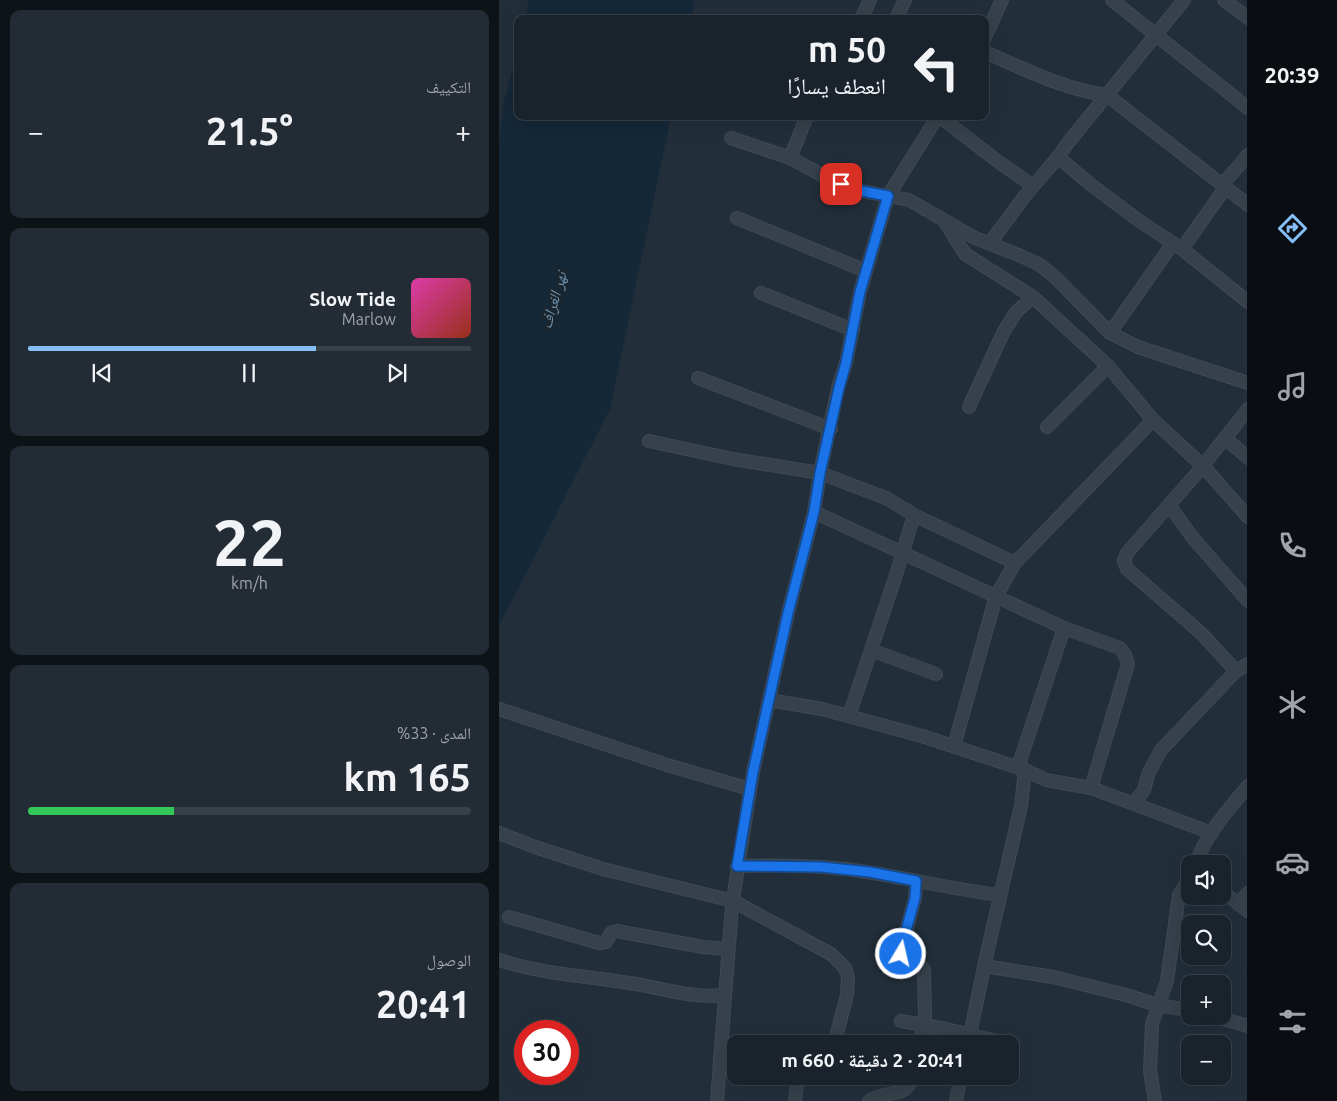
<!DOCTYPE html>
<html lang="ar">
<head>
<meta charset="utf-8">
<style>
	:root { --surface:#1a232c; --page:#232b34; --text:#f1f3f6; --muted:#9fa4a9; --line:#384048; --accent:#84bff8 }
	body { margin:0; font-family:Ubuntu,"Noto Naskh Arabic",sans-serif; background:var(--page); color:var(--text); direction:rtl; height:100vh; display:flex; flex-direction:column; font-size:19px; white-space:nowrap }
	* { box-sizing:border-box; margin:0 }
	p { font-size:16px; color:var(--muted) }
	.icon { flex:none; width:28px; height:28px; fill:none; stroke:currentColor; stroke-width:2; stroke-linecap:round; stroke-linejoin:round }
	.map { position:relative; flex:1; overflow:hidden; direction:ltr }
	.panel { display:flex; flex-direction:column; gap:10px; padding:10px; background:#0e1318; width:499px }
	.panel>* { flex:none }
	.banner { position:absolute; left:15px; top:15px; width:475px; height:105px; border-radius:10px; box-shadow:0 5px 20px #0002,0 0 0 1px var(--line); direction:rtl; background:#1a232c; color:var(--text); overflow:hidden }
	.fabs { position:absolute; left:682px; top:855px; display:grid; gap:10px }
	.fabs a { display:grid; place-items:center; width:50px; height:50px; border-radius:10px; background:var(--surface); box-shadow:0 5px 20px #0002,0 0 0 1px var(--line); font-size:25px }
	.speed { position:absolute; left:15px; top:1020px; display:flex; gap:10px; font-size:25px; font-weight:700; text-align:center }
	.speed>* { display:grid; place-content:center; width:65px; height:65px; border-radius:50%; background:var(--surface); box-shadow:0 5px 20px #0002,0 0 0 1px var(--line); line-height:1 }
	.speed .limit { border:8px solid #d22; background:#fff; color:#111 }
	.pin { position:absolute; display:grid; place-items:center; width:42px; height:42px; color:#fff; margin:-21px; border-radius:10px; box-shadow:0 2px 8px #0006 }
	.me { position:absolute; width:55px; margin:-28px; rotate:9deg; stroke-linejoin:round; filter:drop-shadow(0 0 4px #0008) }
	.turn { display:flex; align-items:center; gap:18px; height:105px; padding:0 20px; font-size:22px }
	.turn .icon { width:65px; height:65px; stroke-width:2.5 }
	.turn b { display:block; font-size:35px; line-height:42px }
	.big { font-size:38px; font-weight:700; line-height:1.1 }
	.panel .widget { flex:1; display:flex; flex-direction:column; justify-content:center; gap:8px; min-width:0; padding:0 18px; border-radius:10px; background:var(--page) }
	.panel .dial { align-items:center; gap:0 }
	.dial b { font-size:65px; line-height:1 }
	.song { display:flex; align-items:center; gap:15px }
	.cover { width:60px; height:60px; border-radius:8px; background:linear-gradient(135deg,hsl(320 70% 55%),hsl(10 70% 35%)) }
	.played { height:5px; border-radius:2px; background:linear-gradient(90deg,var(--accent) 65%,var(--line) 65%) }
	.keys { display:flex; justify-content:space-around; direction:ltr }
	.heat { display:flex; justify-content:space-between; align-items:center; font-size:28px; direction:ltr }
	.charge { height:8px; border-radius:4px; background:linear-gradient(90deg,#34c759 33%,var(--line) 0) }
	.trip { position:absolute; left:228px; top:1035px; width:292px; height:50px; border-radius:10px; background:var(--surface); box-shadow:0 5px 20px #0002,0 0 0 1px var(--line); font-weight:700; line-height:50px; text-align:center; direction:rtl }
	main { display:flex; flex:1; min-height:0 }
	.tab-bar { display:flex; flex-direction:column; width:90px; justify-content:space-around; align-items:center; background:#0a0e12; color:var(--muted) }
	.tab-bar .icon { width:35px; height:35px }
	.tab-bar .active { color:var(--accent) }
	.tab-bar b { font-size:22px; color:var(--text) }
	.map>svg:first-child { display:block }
	.water { fill:#152838 }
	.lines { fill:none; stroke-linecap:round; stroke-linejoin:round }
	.minor-casing { stroke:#3f4a54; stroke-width:14 }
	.minor { stroke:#36414b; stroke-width:12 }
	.route-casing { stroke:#114b97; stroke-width:12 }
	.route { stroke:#1a73e8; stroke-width:9 }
	.labels { text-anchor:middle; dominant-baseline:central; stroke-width:5; stroke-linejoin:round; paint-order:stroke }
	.water-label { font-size:16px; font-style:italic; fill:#698ba6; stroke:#1b262f }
</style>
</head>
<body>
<main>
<nav class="tab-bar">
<b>20:39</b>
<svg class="icon active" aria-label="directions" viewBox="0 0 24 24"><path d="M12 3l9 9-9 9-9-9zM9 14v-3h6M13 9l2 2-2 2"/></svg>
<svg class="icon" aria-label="music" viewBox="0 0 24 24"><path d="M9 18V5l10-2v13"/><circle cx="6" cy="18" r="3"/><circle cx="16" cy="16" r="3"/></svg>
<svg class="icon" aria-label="phone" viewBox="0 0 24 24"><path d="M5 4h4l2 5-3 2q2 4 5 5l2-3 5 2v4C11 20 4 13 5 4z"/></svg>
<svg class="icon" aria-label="climate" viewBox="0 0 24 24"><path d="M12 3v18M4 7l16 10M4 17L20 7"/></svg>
<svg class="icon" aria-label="car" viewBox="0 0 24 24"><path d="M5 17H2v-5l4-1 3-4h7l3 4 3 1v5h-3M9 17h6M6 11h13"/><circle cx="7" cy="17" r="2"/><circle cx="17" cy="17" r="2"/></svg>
<svg class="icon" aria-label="filters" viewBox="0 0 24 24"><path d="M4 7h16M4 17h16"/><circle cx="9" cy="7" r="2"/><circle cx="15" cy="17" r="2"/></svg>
</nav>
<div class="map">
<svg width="749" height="1101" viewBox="0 0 749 1101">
	<rect width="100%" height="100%" fill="#222f3a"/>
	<!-- water -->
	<g class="water">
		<polygon points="30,0 196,0 192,19 26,19"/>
		<polygon points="19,47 19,116 172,116 111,409 0,626 0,145 5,101"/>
	</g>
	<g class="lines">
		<!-- minor casing -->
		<g class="minor-casing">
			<g id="minor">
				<polyline points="613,0 749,108"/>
				<polyline points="725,0 749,18"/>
				<polyline points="363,17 371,0"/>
				<polyline points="397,19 406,0"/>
				<polyline points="486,37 503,0"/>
				<path d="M486 52C525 69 566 90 608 95L749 205"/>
				<polyline points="440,116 497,160 534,186"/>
				<polyline points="232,138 291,158 342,185 358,190 410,200 476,238 522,256 541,265 557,278 611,333 639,347 749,383"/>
				<polyline points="559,157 591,184 639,220 683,249 749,302"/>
				<polyline points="291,158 308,116"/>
				<polyline points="723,185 749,155"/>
				<polyline points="238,218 367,271"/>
				<polyline points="446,222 466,254 534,297 609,366 654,420 704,466 749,517"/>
				<polyline points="491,243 525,197 559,157 568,144 685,0"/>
				<polyline points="683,249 726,188"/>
				<polyline points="262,293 354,330"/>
				<polyline points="611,333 674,243"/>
				<polyline points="199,378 332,429"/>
				<polyline points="470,407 504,333 517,312 534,297"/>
				<polyline points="548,427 609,366"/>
				<polyline points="726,438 749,458"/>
				<polyline points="150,441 234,459 321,473 387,498 415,515 397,575 350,716"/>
				<polyline points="670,505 694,538 749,601"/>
				<polyline points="315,512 565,628 621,648 626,655 629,664 592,788"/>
				<polyline points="415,515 516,563"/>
				<polyline points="372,650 437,674"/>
				<polyline points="737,671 702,633 628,569 625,561 628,553 698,473 749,409"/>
				<polyline points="270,700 323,709 423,736 526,770 547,780 592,788 713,833"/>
				<polyline points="0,709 168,765 251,789"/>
				<polyline points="455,746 497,596 516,563 654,420"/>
				<polyline points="519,767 565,628"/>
				<polyline points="635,803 645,790 650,772 662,750 737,671 749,664"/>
				<polyline points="0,833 36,847 104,869 234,901 332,954 346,968 349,977 348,995 336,1041"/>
				<path d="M697 864C705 837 730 808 749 786"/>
				<path d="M238 866C274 865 310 865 346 869 398 875 449 889 501 895"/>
				<polyline points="417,881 416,898 402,950 404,956 421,964 425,970 426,1016 421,1044"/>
				<polyline points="724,892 749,911"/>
				<polyline points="739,904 749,893"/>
				<polyline points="10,917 100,943 107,942 112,933 118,931 204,947 229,949"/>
				<path d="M0 960C43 974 87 976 131 983 163 988 193 999 225 995"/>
				<polyline points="485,966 554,977 627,995 658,1005 691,1010"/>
				<polyline points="715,1016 749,1026"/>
				<polyline points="402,1021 447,1029 510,1044"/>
				<polyline points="469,1044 488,953 522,806 526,770"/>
				<polyline points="221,1058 236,1060"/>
				<polyline points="218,1101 233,906 254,772 289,613 315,512 321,473 339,388 347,363 361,292 389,196 439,116"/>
				<polyline points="296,1101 299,1076"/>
				<path d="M370 1101C389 1088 406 1101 414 1076"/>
				<polyline points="457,1101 462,1076"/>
				<polyline points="656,1101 651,1071 653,1024 668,981 680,895 691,878"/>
			</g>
		</g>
		<!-- minor -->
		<use href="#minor" class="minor"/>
	</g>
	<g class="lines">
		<!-- route casing -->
		<g class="route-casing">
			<polyline id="route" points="342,184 358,190 389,196 361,292 347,363 340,388 321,473 315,512 289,613 254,772 238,866 322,867 371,872 417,881 416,898 403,945 402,954"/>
		</g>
		<!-- route -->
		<use href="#route" class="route"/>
	</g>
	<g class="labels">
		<!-- water labels -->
		<g class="water-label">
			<text transform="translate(54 300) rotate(-74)">نهر الغراف</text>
		</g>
	</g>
</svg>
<div class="fabs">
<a><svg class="icon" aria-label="sound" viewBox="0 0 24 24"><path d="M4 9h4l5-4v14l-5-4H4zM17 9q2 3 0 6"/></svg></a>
<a><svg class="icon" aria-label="search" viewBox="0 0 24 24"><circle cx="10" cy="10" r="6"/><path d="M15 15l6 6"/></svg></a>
<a>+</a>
<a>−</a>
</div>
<div class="speed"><div class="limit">30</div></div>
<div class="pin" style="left:342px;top:184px;background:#d93025"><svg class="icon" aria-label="arrive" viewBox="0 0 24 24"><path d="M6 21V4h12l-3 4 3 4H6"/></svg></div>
<svg class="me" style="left:402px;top:954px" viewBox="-20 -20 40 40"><circle r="17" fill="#1a73e8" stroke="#fff" stroke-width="3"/><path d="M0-11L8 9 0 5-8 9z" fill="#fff"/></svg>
<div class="trip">20:41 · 2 دقيقة · 660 m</div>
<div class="banner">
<div class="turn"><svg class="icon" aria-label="left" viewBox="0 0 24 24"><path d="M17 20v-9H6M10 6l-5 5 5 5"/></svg><div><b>50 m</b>انعطف يسارًا</div></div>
</div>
</div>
<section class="panel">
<div class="widget"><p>التكييف</p>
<div class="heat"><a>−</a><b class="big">21.5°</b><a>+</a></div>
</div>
<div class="widget">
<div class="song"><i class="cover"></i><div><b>Slow Tide</b><p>Marlow</p></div></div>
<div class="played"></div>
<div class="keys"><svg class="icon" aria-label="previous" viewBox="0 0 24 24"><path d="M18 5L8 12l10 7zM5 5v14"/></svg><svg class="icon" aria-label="pause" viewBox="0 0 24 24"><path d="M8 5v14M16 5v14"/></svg><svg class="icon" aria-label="next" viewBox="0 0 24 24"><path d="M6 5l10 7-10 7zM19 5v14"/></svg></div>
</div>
<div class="widget dial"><b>22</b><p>km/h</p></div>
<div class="widget"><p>المدى · 33%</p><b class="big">165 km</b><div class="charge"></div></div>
<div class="widget"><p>الوصول</p><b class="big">20:41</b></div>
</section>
</main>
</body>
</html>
